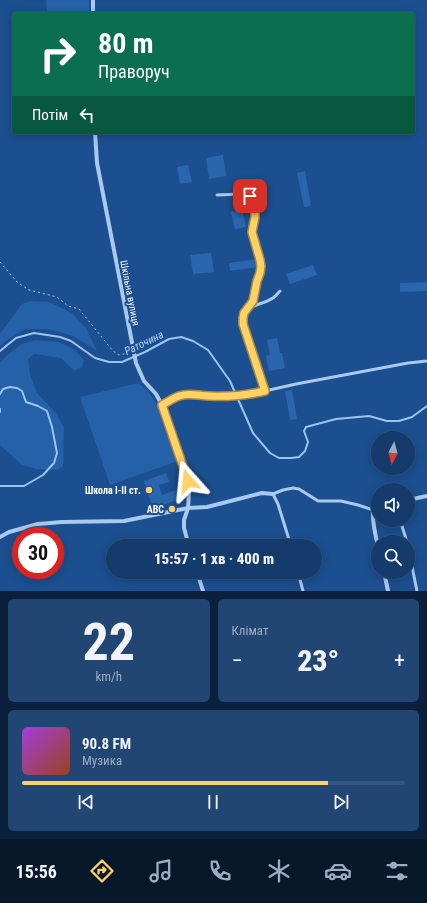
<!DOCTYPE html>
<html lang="uk">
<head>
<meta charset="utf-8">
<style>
	:root { --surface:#143b6b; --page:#214673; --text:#f1f3f6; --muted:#9dadc1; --line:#33557e; --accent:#ffd166 }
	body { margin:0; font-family:"Roboto Condensed",sans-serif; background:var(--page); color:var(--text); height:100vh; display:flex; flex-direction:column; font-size:15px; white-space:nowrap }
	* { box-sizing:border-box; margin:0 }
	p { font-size:13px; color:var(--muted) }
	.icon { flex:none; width:22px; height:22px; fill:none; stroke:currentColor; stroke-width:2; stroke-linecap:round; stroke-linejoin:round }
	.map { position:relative; height:591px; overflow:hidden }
	.sheet { display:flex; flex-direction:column; gap:8px; padding:8px; background:#0b203b; flex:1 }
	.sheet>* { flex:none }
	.guide { position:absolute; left:12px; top:12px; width:403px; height:122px; border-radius:4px; box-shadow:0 2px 10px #0003,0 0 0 1px var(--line); background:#0b6e4f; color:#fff; overflow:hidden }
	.needle { width:26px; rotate:186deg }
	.buttons { position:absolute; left:371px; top:431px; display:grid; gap:8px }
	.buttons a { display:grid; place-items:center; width:44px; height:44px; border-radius:50%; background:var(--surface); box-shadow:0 2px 10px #0003,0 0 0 1px var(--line); font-size:20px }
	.speed { position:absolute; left:12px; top:527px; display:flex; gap:8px; font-size:20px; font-weight:700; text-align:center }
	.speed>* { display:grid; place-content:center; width:52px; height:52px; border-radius:50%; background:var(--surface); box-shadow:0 2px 10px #0003,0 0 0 1px var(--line); line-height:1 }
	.speed .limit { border:6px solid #d22; background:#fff; color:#111 }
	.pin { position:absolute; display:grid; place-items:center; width:34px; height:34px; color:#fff; margin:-17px; border-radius:8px; box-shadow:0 2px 6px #0006 }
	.me { position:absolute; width:44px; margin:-22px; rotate:342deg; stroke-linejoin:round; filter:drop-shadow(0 0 3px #0008) }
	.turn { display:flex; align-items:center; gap:14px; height:84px; padding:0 20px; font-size:18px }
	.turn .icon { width:52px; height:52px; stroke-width:2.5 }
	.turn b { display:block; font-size:28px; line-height:34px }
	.then { display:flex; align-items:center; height:38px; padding:0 20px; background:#0003; gap:8px; font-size:15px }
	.big { font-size:30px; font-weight:800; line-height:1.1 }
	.sheet .widget { flex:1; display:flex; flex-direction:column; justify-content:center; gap:6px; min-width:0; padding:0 14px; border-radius:6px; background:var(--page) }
	.sheet .dial { align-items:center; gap:0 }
	.dial b { font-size:52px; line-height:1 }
	.song { display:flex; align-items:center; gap:12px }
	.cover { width:48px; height:48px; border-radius:6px; background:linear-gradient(135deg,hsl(280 70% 55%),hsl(20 70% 35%)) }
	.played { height:4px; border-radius:2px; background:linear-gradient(90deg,var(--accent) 80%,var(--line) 80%) }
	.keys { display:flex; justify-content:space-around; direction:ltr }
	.heat { display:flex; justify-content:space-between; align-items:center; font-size:22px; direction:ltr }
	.sheet .tiles { flex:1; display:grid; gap:8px; grid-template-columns:1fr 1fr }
	.widget:last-child { grid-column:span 2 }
	.trip { position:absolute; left:106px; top:539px; width:216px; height:40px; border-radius:20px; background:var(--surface); box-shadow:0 2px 10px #0003,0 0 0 1px var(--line); font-weight:800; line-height:40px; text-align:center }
	.tabs { display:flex; height:64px; justify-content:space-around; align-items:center; background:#08182b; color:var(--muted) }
	.tabs .icon { width:28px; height:28px }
	.tabs .selected { color:var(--accent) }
	.tabs b { font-size:18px; color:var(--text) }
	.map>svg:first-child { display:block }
	.green { fill:#2461a8 }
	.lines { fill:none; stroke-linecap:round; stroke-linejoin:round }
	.stream { stroke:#9cc4f0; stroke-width:2 }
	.building { fill:#2a66ad }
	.path { stroke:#a9c9ee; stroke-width:1; stroke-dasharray:2 3; stroke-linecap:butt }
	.service { stroke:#a9c9ee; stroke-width:3 }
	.minor { stroke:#a9c9ee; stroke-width:4 }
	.route-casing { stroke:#a68842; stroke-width:10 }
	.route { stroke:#ffd166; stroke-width:7 }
	.poi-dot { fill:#ffd166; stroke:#1b4f8f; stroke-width:1.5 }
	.labels { text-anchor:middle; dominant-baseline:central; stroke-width:4; stroke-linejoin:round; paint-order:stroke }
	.street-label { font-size:10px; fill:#fff; stroke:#1b4f8f }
	.poi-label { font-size:10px; font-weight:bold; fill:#fff; stroke:#1b4f8f; text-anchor:end }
	.water-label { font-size:11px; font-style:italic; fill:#b5d3f5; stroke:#1b4f8f }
</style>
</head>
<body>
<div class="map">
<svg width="427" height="591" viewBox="0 0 427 591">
	<rect width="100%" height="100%" fill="#1b4f8f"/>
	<!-- green -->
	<g class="green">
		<polygon points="46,0 89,0 89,14 47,14"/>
		<polygon points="31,301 49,302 72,313 86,328 97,351 73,336 48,329 25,329 3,343 0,346 0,334 22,304"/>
		<polygon points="35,340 58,342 74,349 84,360 82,367 75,371 61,358 34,354 28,359 30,375 37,393 55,412 64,427 63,466 57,470 36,469 22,465 0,445 0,363 6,356 22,344"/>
		<polygon points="138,383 148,391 161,411 178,461 110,485 80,397"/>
	</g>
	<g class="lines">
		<!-- stream -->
		<g class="stream">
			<polyline points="0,351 16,338 34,333 60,337 71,341 95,358 109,362 122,362 145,352 169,339 181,337 193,341 208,350 230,381 253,433 270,453 279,458 291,458 299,457 305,451 308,442 304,431 306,427 336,419 369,416 387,421 399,421 412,417 427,406"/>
			<polyline points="0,394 3,389 10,387 17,388 22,391 26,402 38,406 47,411 52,427 57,453 54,463 43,475 24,486 0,486"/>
			<polyline points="0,409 0,412"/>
		</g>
	</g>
	<!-- building -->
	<g class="building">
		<polygon points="223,155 226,176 209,179 206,158"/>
		<polygon points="188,165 192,182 180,184 177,167"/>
		<polygon points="305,171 311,206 304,207 297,173"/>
		<polygon points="242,210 246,227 235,229 231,212"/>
		<polygon points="211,253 214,272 193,274 190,255"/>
		<polygon points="257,259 257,267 230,271 229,263"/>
		<polygon points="313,265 317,275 290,284 286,274"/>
		<polygon points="427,282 427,291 400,292 400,283"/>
		<polygon points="277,338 280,353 282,353 285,368 269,371 266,356 270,355 267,340"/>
		<polygon points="292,390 297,419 290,420 285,391"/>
		<polygon points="166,473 169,482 159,485 162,495 180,489 183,498 153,508 144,481"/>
	</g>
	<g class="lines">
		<!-- path -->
		<polyline class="path" points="0,262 17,282 29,290 57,297 68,306 79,309 113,351 119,355 128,353"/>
		<!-- service -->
		<g class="service">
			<path d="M217 195 241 194 250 196C254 202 256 212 255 219 254 223 252 227 252 231 252 238 258 251 260 258 262 267 259 273 257 282 254 292 255 299 249 308"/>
			<path d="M265 391 243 324C243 303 259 307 273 298 275 297 278 293 280 291"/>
			<polyline points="256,393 296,384 408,363 427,361"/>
			<polyline points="400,520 407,542"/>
			<polyline points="291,546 278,504 273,494 283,490 293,488 299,489 318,501 341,501 358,505 373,510"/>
			<polyline points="408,547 417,591"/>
			<polyline points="298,572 303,591"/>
		</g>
		<!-- minor -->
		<g class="minor">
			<polyline points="93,0 93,14"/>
			<polyline points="95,132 97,163 136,363 144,381 156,394 162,405 188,481 189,493 188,508 184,520 184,528 189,546"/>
			<polyline points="162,405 179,396 192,394 209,396 228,396 256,393"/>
			<polyline points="408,500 427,496"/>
			<path d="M378 508 373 510C372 522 375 534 378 546"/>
			<polyline points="0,537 9,532 38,524 62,522 124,521 188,508 207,507 262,493 273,494"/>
			<polyline points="197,572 203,591"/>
			<polyline points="384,572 388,591"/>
		</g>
	</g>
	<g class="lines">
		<!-- route casing -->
		<g class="route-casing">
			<path id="route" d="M188 481 162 405C168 402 173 398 179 396 189 392 199 396 210 396 228 397 247 395 265 391L243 324V318L244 313 253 301 257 281 260 273 261 266 260 260 252 232 255 217V210L252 199 250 196"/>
		</g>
		<!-- route -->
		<use href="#route" class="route"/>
	</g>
	<!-- markers -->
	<g class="poi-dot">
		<circle cx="149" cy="490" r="4"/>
		<circle cx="172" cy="509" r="4"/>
	</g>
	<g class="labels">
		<!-- street labels -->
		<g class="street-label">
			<text transform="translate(130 293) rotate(79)">Шкільна вулиця</text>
		</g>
		<!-- poi labels -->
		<g class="poi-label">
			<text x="141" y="490">Школа І-ІІ ст.</text>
			<text x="164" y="509">ABC</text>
		</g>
		<!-- water labels -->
		<g class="water-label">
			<text transform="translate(144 343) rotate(-26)">Раточина</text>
		</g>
	</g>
</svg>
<div class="buttons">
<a><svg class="needle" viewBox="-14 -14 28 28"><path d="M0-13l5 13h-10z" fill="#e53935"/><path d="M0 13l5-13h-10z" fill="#9dadc1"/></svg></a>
<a><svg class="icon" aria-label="sound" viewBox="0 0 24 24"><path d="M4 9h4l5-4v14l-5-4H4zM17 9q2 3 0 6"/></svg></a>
<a><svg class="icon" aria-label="search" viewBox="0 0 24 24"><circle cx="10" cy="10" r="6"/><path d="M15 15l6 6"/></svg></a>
</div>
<div class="speed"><div class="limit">30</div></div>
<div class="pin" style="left:250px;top:196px;background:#d93025"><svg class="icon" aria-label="arrive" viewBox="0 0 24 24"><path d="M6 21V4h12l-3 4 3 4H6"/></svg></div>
<svg class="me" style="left:188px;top:481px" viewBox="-20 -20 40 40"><path d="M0-17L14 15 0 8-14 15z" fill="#ffd166" stroke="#fff" stroke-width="4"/></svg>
<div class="trip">15:57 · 1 хв · 400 m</div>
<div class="guide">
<div class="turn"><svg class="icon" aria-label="right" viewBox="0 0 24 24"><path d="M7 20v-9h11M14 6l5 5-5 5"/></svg><div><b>80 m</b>Праворуч</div></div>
<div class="then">Потім<svg class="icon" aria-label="left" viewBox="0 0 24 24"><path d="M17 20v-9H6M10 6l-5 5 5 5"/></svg></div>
</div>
</div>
<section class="sheet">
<div class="tiles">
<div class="widget dial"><b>22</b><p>km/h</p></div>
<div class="widget"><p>Клімат</p>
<div class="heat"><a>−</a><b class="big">23°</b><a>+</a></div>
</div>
<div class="widget">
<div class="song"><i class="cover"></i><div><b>90.8 FM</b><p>Музика</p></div></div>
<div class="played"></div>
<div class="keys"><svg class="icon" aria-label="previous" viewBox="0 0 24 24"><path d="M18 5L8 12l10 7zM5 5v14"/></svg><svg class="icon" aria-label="pause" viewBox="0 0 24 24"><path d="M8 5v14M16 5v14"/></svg><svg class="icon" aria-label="next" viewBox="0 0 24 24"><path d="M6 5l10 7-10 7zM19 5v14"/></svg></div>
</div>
</div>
</section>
<nav class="tabs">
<b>15:56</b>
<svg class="icon selected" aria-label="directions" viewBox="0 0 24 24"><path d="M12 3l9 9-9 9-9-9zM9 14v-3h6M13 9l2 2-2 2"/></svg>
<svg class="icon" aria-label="music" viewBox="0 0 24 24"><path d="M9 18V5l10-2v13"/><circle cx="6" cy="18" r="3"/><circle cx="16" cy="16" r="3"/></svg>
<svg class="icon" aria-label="phone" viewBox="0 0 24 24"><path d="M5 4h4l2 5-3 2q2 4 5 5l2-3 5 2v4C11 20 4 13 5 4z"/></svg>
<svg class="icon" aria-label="climate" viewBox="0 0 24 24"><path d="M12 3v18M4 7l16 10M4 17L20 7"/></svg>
<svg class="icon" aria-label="car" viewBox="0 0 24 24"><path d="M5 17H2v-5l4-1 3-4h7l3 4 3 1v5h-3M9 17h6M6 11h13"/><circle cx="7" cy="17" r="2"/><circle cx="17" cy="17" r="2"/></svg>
<svg class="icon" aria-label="filters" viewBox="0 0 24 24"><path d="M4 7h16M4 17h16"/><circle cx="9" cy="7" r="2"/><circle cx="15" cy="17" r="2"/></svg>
</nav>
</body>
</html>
